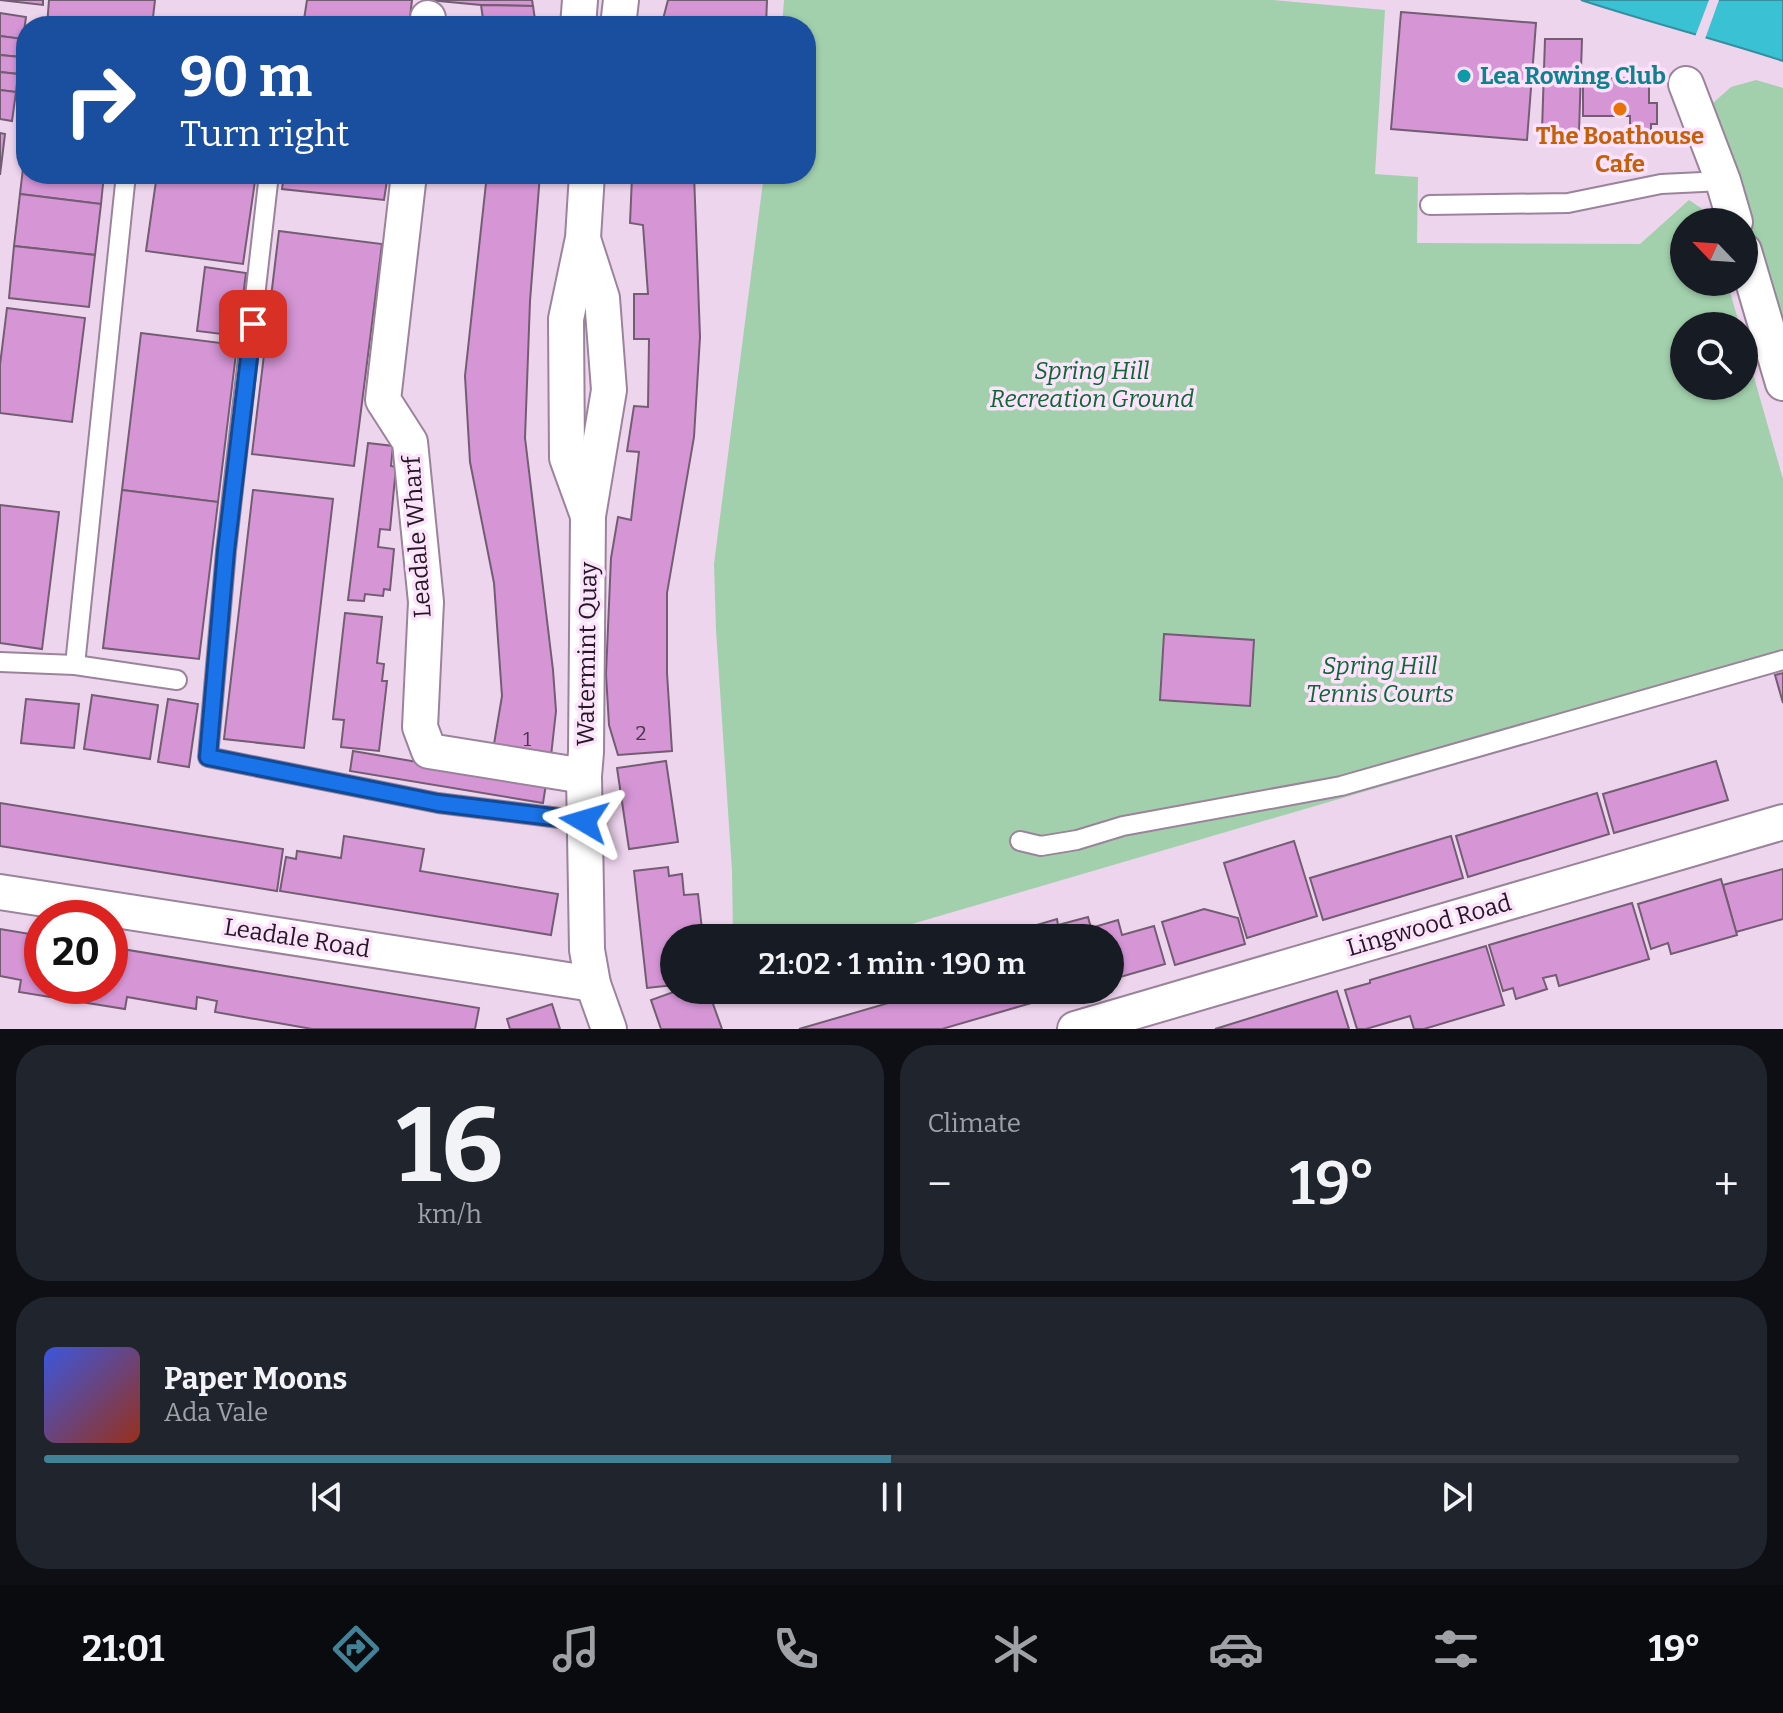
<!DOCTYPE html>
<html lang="en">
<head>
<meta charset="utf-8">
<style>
	:root { --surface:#171b24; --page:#20242c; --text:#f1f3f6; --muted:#9ea1a6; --line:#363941; --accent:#428296 }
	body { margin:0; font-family:Bitter,serif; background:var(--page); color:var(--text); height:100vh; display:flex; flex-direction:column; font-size:30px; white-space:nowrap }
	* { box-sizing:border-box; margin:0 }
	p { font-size:26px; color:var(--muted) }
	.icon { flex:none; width:44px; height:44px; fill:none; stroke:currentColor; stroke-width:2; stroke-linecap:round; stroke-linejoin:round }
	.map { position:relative; height:1029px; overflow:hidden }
	.drawer { display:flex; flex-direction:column; gap:16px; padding:16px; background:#0d0f14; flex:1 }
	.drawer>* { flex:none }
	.top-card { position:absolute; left:16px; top:16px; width:800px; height:168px; border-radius:32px; box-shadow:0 2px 6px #0004; background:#1a4fa0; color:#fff; overflow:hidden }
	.needle { width:52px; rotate:295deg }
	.controls { position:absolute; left:1670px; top:208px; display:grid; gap:16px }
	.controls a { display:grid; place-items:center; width:88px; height:88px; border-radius:50%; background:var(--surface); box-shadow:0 2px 6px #0004; font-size:40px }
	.speed { position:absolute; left:24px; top:900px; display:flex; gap:16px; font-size:40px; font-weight:700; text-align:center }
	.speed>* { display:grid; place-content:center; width:104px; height:104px; border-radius:50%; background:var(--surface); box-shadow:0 2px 6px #0004; line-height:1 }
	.speed .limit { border:12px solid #d22; background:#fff; color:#111 }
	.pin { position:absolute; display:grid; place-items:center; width:68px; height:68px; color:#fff; margin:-34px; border-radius:16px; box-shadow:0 4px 12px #0006 }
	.me { position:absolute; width:88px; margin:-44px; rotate:277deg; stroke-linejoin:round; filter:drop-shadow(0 0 6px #0008) }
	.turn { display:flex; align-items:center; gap:28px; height:168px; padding:0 32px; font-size:36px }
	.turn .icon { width:104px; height:104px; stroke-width:2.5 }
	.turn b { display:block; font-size:56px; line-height:68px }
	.big { font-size:60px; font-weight:600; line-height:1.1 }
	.drawer .card { flex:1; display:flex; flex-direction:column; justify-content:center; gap:12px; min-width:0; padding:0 28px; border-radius:32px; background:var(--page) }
	.drawer .dial { align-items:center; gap:0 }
	.dial b { font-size:104px; line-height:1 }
	.song { display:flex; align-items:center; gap:24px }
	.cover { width:96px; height:96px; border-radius:12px; background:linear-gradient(135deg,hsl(230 70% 55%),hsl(10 70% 35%)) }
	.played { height:8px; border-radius:4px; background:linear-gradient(90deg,var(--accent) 50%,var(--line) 50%) }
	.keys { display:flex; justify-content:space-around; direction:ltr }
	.heat { display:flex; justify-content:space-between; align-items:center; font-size:44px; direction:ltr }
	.drawer .tiles { flex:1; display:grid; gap:16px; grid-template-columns:1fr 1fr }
	.card:last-child { grid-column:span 2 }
	.trip { position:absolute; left:660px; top:924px; width:464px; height:80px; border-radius:40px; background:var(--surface); box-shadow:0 2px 6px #0004; font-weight:600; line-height:80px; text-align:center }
	.tabs { display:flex; height:128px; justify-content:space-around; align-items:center; background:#090b0e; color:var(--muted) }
	.tabs .icon { width:56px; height:56px }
	.tabs .selected { color:var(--accent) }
	.tabs b { font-size:36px; color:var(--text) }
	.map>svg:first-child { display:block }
	.green { fill:#a2d0ac }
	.water { fill:#3bc1d4; stroke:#348f9f; stroke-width:2 }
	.pier { fill:#eed5ee }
	.building { fill:#d696d6; stroke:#735d73; stroke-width:2 }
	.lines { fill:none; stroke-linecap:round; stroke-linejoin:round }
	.lane-casing { stroke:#9b839b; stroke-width:22 }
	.street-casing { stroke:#9b839b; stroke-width:38 }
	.lane { stroke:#fff; stroke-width:18 }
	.street { stroke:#fff; stroke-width:34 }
	.route-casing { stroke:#114b97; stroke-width:20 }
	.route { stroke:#1a73e8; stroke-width:14 }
	.culture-dot { fill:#0f9aa8; stroke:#fce2fb; stroke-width:3 }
	.food-dot { fill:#e8710a; stroke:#fce2fb; stroke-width:3 }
	.labels { text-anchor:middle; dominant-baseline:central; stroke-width:7; stroke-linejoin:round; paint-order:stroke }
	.number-label { font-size:20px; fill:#4f384f }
	.culture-label { font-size:24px; font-weight:bold; fill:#0d838f; stroke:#fce2fb; text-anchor:start }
	.food-label { font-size:24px; font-weight:bold; fill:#c56008; stroke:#fce2fb }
	.park-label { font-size:24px; font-style:italic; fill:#0b6733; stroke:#fce2fb }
	.street-label { font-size:24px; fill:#221922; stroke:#fce2fb }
</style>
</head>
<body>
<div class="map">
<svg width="1783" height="1029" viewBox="0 0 1783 1029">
	<rect width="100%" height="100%" fill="#eed5ee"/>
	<!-- green -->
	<g class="green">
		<polygon points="784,0 1273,0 1385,10 1375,174 1418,177 1417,243 1640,244 1689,200 1707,212 1710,222 1684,222 1684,282 1727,282 1740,326 1684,326 1684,386 1744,386 1744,342 1783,479 1783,669 864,938 733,938 732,871 716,630 714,564 764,174 806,174 806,26 782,26"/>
		<polygon points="1756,80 1783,88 1783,337 1713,103 1731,87"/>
	</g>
	<!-- water -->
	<path class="water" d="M1581 0H1783V61C1716 39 1648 22 1581 0Z"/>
	<!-- pier -->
	<polygon class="pier" points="1709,0 1719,0 1705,39 1695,37"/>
	<!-- building -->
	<g class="building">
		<polygon points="0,0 43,0 43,5"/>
		<polygon points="49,0 155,0 152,26 47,26"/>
		<polygon points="307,0 412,0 409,26 303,26"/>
		<polygon points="428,0 532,0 533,6 481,5"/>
		<polygon points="668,0 767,0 766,26 707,24 707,26 680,26 662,23"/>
		<polygon points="481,5 533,6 536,26 484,26"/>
		<polygon points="1401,12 1536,23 1527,140 1391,129"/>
		<polygon points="0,13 26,17 23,39 0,36"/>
		<polygon points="0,36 23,39 20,57 0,55"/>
		<polygon points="1545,39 1582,39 1579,132 1542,131"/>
		<polygon points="0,55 20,57 18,74 0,72"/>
		<polygon points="0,72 18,74 16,92 0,90"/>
		<polygon points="1583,78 1649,78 1649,103 1657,103 1657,124 1651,124 1651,135 1630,135 1630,116 1583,116"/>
		<polygon points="0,90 16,92 12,121 0,119"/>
		<polygon points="0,133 5,134 0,175"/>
		<polygon points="26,143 26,174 104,174 101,204 20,194"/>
		<polygon points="157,174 256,174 243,264 146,251"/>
		<polygon points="284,174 388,174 384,200 282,189"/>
		<polygon points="487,174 540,174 530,301 525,438 553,670 556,711 551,756 493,750 502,696 494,583 470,462 465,376"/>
		<polygon points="645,174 694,174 700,337 694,437 667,593 667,673 672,751 618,755 609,725 606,674 611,558 618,517 631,520 639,452 627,451 634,406 648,407 649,339 634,339 634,294 648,294 643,225 630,223 632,177 645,177"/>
		<polygon points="20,194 101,204 95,255 14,246"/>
		<polygon points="279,231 382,244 354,466 252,454"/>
		<polygon points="14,246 95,255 89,307 9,298"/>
		<polygon points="205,267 246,273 238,336 197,331"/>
		<polygon points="7,308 85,318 72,422 0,413 0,365"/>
		<polygon points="141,333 237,345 218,502 122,490"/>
		<polygon points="368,443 393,446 391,466 396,467 390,530 380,529 378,547 394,549 390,590 384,589 383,596 365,594 364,601 348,600"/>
		<polygon points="122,490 218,502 199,659 103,648"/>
		<polygon points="253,490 333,499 304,748 224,739"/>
		<polygon points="0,505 59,512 42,649 0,643"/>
		<polygon points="345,613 382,617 377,663 384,664 382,681 387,681 379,751 341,747 344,720 333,719"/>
		<polygon points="1164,634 1254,640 1250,706 1160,700"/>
		<polygon points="1783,673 1783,703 1775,675"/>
		<polygon points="92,695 158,705 150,759 84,749"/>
		<polygon points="26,699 79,704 74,748 21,743"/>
		<polygon points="168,699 198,704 189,767 158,762"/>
		<polygon points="353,751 546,784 543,803 350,771"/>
		<polygon points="666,761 678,842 629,849 617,768"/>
		<polygon points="1716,761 1728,800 1614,833 1603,794"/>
		<polygon points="1597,793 1609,834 1468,877 1456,836"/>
		<polygon points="0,803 283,849 277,891 0,846"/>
		<polygon points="344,836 424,849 420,871 558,894 551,935 280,891 286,857 296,859 297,851 341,858"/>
		<polygon points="1451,836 1463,878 1323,920 1310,878"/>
		<polygon points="1294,841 1317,916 1247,938 1224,863"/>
		<polygon points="668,867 669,876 682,874 684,895 698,894 703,938 674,938 674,985 647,988 634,871"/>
		<polygon points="1783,869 1783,919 1736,932 1723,885"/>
		<polygon points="1721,879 1737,935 1671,954 1668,943 1651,949 1638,904"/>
		<polygon points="1632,903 1649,959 1559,986 1556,975 1543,978 1547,989 1516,999 1513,988 1503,991 1489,945"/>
		<polygon points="1204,909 1238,918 1245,944 1175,965 1162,922"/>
		<polygon points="1088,917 1091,928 1118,920 1122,935 1154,926 1165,964 1110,980 1110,938 1004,938 1003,935 1057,919 1058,925"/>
		<polygon points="0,929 42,936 42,986 110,986 110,947 479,1008 475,1029 312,1029 215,1012 217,1001 197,997 196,1009 127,997 125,1009 19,992 21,980 0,976"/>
		<polygon points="1486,946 1504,1005 1424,1029 1414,1029 1410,1016 1366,1029 1357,1029 1345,990 1370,983 1370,980"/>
		<polygon points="679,990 708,990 722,1029 661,1029 651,1000"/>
		<polygon points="933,990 1076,990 942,1029 799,1029"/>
		<polygon points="1337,991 1349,1029 1215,1029"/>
		<polygon points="552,1004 560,1029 510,1029 507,1019"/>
	</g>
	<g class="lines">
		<!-- lane casing -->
		<g class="lane-casing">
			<g id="lane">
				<polyline points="269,174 226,551 208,757 438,803 584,821"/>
				<polyline points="1430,205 1568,203 1661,184 1723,181"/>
				<polyline points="0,662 75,665 126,174"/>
				<polyline points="75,665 177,680"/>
				<polyline points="1020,841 1041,846 1077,840 1123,826 1341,786 1783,660"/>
			</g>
		</g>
		<!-- street casing -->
		<g class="street-casing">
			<g id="street">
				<polyline points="427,26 428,18"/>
				<polyline points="578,26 580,0"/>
				<polyline points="618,26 621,0"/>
				<polyline points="1686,84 1723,181 1735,222"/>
				<polyline points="409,174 383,400 410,442 426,602 420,727 429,751 584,776"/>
				<polyline points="587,174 583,238 566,319 567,458 588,516 586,752 584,776 587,950 593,984 609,1029"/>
				<polyline points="584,242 602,298 609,390 588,516"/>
				<polyline points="1744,251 1783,383"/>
				<polyline points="0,892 593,984"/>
				<polyline points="1075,1029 1783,822"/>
			</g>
		</g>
		<!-- lane -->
		<use href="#lane" class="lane"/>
		<!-- street -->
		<use href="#street" class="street"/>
	</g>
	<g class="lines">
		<!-- route casing -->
		<g class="route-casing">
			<polyline id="route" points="253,324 226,551 208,757 438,803 584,821"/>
		</g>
		<!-- route -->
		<use href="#route" class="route"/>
	</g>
	<!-- markers -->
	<circle class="culture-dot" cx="1464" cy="76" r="8"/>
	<circle class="food-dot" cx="1620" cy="109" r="8"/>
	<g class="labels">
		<!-- number labels -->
		<g class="number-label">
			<text x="641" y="733">2</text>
			<text x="527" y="739">1</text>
		</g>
		<!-- culture labels -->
		<g class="culture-label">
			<text x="1480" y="76">Lea Rowing Club</text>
		</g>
		<!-- food labels -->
		<g class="food-label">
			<text x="1620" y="136">The Boathouse<tspan x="1620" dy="28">Cafe</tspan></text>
		</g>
		<!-- park labels -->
		<g class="park-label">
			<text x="1092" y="371">Spring Hill<tspan x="1092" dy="28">Recreation Ground</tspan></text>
			<text x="1380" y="666">Spring Hill<tspan x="1380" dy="28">Tennis Courts</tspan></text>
		</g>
		<!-- street labels -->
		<g class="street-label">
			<text transform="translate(417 537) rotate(-94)">Leadale Wharf</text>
			<text transform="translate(587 654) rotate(-89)">Watermint Quay</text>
			<text transform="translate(1429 925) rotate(-16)">Lingwood Road</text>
			<text transform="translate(297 938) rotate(9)">Leadale Road</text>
		</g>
	</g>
</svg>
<div class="controls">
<a><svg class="needle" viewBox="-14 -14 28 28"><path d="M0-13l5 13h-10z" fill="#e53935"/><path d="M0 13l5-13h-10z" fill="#9ea1a6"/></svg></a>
<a><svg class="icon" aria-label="search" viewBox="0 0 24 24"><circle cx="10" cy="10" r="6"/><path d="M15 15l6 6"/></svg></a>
</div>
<div class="speed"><div class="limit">20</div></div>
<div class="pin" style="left:253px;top:324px;background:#d93025"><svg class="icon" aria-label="arrive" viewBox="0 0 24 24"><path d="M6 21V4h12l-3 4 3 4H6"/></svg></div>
<svg class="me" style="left:584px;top:821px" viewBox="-20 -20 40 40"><path d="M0-17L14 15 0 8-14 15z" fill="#1a73e8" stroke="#fff" stroke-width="4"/></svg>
<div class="trip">21:02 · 1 min · 190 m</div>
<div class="top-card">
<div class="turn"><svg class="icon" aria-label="right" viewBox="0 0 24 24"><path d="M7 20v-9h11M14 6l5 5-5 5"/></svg><div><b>90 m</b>Turn right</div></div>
</div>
</div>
<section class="drawer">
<div class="tiles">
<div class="card dial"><b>16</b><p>km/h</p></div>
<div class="card"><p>Climate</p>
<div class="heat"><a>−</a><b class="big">19°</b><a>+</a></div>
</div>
<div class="card">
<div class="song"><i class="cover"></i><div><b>Paper Moons</b><p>Ada Vale</p></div></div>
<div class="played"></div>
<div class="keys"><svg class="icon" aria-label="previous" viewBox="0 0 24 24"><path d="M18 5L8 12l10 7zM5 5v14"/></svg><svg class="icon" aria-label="pause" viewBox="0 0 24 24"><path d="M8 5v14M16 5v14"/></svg><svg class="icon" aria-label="next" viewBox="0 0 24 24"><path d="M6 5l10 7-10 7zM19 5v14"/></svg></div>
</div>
</div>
</section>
<nav class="tabs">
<b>21:01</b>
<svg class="icon selected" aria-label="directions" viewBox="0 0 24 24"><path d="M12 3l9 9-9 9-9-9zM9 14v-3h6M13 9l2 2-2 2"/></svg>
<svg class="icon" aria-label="music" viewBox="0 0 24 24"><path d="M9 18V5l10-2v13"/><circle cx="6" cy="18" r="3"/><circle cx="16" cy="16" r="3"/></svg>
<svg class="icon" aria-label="phone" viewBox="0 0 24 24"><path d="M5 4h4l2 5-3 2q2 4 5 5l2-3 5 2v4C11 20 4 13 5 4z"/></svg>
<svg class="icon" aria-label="climate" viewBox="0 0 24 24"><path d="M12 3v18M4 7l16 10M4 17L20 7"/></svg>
<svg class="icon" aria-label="car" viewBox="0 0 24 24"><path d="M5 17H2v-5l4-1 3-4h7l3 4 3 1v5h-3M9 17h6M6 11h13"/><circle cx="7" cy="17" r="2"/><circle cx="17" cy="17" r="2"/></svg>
<svg class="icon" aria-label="filters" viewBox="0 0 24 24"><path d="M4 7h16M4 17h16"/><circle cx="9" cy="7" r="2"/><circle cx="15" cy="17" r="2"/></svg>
<b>19°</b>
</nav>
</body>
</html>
